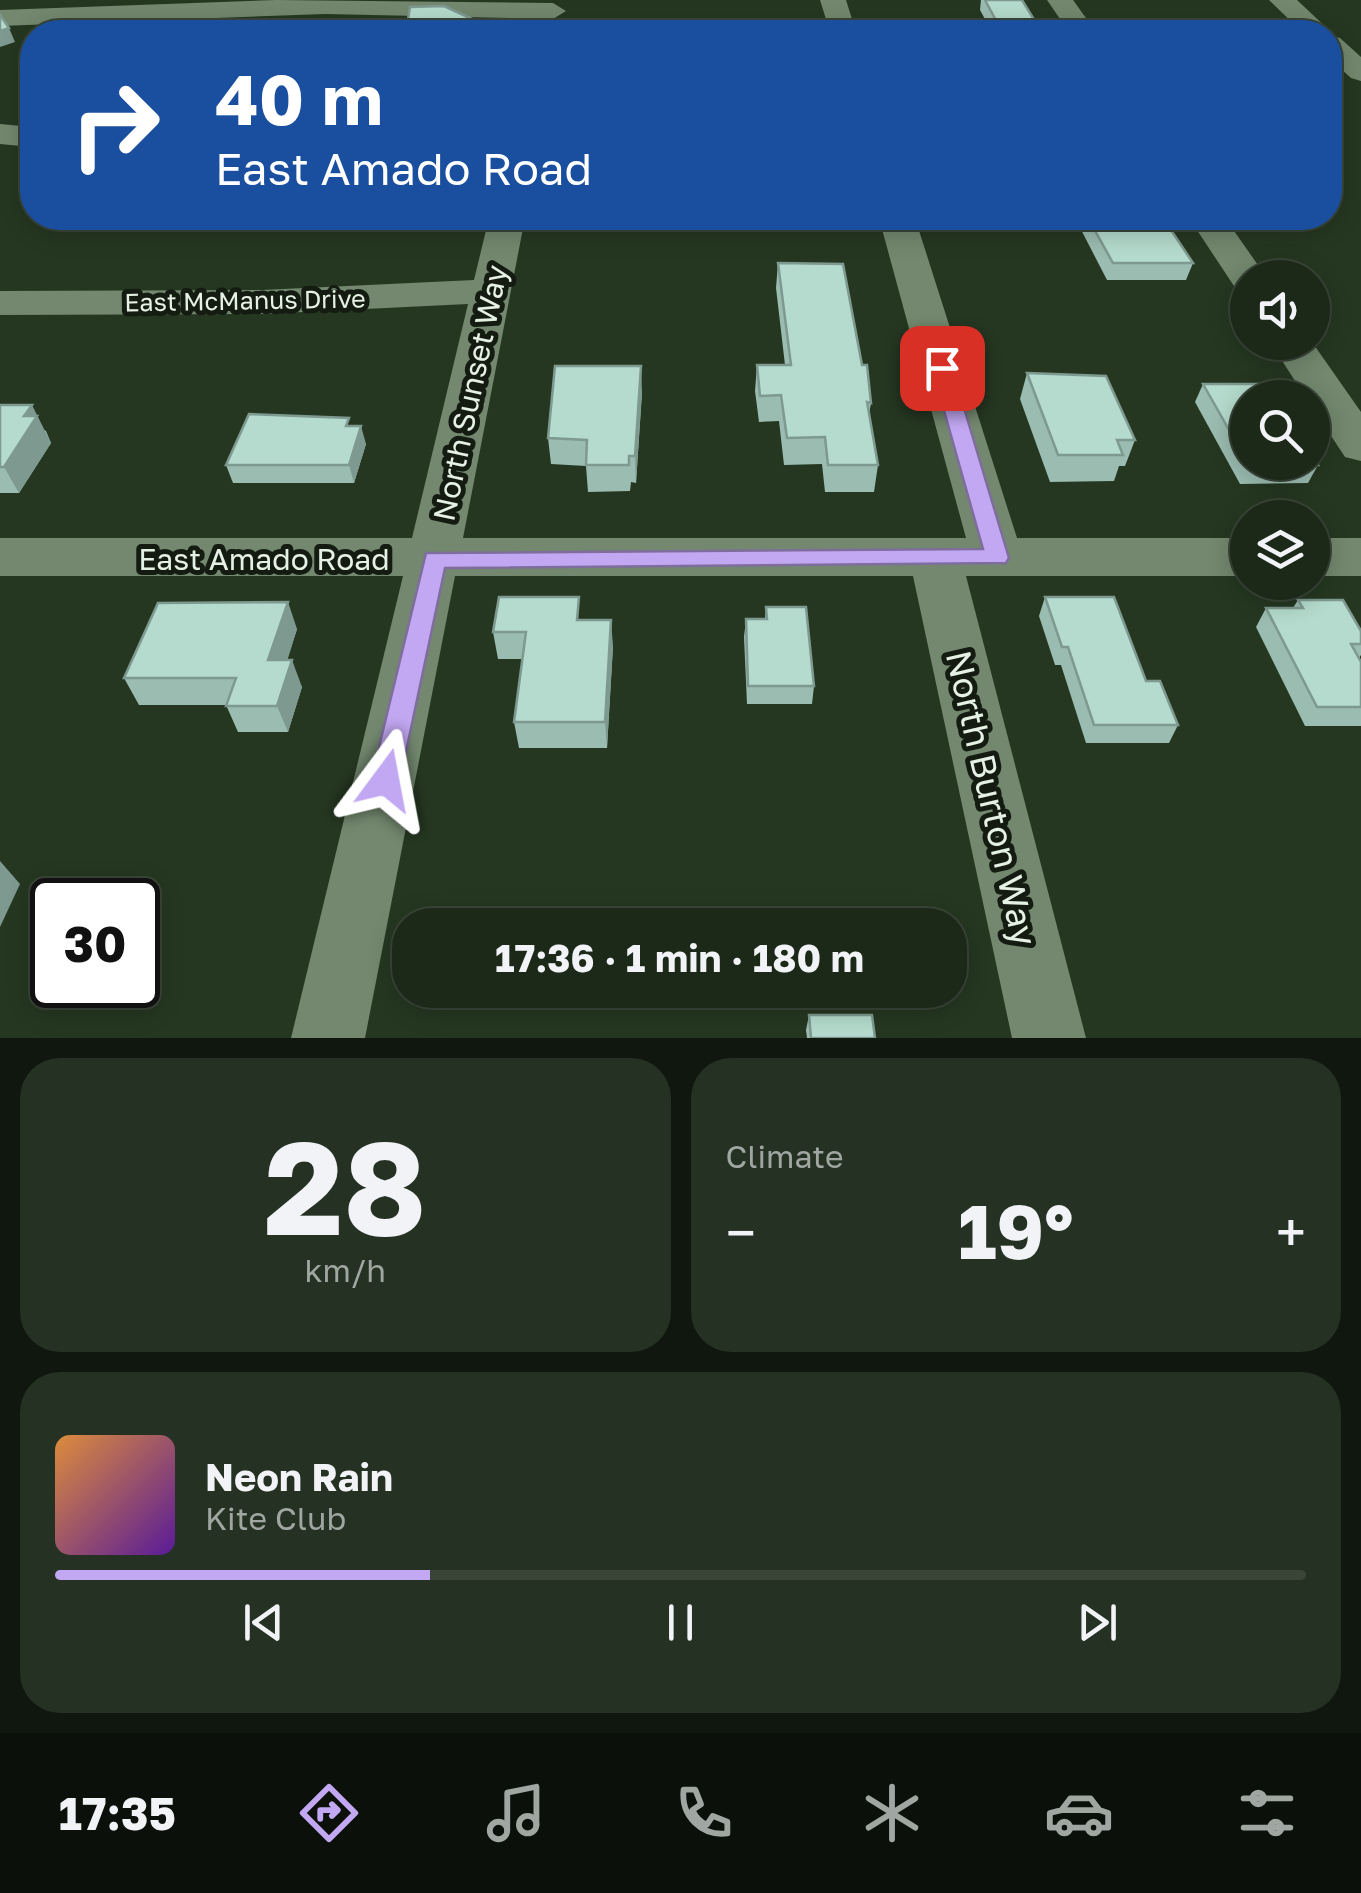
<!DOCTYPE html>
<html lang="en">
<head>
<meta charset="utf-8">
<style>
	:root { --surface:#1c2919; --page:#253122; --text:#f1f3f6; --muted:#a0a6a2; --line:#3a4538; --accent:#c2a8f2 }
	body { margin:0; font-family:"Golos Text",sans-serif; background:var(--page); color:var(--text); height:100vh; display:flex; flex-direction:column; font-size:38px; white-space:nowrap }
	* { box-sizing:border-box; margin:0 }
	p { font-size:32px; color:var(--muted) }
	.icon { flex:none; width:55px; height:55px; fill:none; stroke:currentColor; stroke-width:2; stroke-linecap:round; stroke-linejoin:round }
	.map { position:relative; height:1038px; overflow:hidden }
	.details { display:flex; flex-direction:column; gap:20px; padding:20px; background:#0f170e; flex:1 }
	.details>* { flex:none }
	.banner { position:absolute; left:20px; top:20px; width:1322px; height:210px; border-radius:40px; box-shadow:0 5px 25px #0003,0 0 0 2px var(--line); background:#1a4fa0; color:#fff; overflow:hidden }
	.controls { position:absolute; left:1230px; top:260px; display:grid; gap:20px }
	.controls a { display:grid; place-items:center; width:100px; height:100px; border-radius:50%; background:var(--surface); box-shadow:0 5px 25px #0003,0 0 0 2px var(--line); font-size:50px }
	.speed { position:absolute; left:30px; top:878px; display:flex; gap:20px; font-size:50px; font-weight:700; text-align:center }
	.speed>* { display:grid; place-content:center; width:130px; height:130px; border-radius:50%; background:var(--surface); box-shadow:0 5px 25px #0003,0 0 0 2px var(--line); line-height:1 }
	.speed .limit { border:5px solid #111; border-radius:15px; background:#fff; color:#111 }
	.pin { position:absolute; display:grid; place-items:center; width:85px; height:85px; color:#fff; margin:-42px; border-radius:20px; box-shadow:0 5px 15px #0006 }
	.me { position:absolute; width:110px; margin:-55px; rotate:13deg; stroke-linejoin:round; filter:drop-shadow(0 0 8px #0008) }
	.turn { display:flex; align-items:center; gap:35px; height:210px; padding:0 30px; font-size:45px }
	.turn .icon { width:130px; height:130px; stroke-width:2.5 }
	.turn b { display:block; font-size:70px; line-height:85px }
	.big { font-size:75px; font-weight:700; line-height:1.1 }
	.details .card { flex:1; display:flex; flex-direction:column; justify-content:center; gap:15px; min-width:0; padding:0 35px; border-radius:40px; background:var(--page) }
	.details .dial { align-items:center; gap:0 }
	.dial b { font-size:130px; line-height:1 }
	.song { display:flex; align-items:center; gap:30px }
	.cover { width:120px; height:120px; border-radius:15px; background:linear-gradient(135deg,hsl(30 70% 55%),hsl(270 70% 35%)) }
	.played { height:10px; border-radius:5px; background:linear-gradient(90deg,var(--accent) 30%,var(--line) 30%) }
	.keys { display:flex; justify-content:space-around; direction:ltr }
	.heat { display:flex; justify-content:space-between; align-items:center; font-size:55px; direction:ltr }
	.details .tiles { flex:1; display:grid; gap:20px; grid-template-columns:1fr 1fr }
	.card:last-child { grid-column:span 2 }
	.trip { position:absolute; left:392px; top:908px; width:575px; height:100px; border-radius:40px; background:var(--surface); box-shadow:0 5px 25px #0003,0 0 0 2px var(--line); font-weight:700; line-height:100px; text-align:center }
	.tab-bar { display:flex; height:160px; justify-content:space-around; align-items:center; background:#0b100a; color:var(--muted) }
	.tab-bar .icon { width:70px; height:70px }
	.tab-bar .current { color:var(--accent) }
	.tab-bar b { font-size:45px; color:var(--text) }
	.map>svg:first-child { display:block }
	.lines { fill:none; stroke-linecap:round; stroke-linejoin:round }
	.minor { fill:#73886f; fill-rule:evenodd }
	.wall { fill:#9bbcb0 }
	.shaded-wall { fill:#7e9990 }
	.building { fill:#b4dbcd; stroke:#7e9990; stroke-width:2.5 }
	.route { fill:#c2a8f2; stroke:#7e6d9d; stroke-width:2.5 }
	.labels { text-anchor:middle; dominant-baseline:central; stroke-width:10; stroke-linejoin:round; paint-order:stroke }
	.far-street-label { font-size:25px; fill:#e5f1e3; stroke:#141c12 }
	.street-label { font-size:30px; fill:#e5f1e3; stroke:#141c12 }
	.near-street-label { font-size:35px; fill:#e5f1e3; stroke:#141c12 }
</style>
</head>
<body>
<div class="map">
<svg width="1361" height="1038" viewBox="0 0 1361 1038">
	<rect width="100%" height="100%" fill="#253721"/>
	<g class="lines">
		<!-- minor -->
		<g class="minor">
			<polygon points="276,0 553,3 566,11 553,19 325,14 0,26 0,10"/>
			<polygon points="820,0 846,0 856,32 830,32"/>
			<polygon points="1047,0 1073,0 1096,32 1069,32"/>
			<polygon points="1269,0 1297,0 1331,32 1302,32"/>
			<polygon points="1330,36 1340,38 1361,57 1361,81 1351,78 1330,59"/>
			<polygon points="0,124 32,127 32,147 0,144"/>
			<polygon points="489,218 525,218 463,538 966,538 879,218 915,218 1017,538 1248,538 1248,576 966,576 1086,1038 1012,1038 913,576 455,576 365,1038 291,1038 403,576 0,576 0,538 412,538 468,304 262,314 0,315 0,291 262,290 474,280"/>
			<polygon points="1189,218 1225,218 1267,278 1248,278 1248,289 1234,286"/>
			<polygon points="1270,342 1312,342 1361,412 1361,461 1345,457 1312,407 1312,398 1306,398"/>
			<rect x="1312" y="538" width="49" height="38"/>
		</g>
	</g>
	<!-- wall -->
	<g class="wall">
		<polygon points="981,0 1022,0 1038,26 1036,32 992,32 980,10"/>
		<polygon points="1075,218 1163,218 1193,263 1186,280 1107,280"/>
		<polygon points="778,263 862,365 871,403 869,414 878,465 874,492 825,492 822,464 784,465 779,421 759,422 755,391 757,365 785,365 776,288"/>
		<polygon points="1027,373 1135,440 1125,466 1119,466 1114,481 1050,482 1020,399"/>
		<polygon points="1203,384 1318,465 1308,483 1240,484 1195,402"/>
		<polygon points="642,392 636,483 631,482 630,491 588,492 586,466 551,464 548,438"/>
		<polygon points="0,405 46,431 51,443 19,493 0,493"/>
		<polygon points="351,426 366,444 354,483 233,483 226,465"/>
		<polygon points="1045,597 1146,681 1178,725 1169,743 1086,743 1061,665 1055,665 1039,616"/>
		<polygon points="1298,600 1361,631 1361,655 1359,658 1361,662 1361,726 1305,726 1256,627 1266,608 1293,608"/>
		<polygon points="766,607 814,686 812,704 747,704 744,637 746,619 765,619"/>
		<polygon points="581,620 613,646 607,748 519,748 514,722 523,659 498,659 493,632"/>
		<polygon points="297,629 287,660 302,687 288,732 238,732 226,705 139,705 124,678"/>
		<polygon points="809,1015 875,1038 807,1038 806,1030"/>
	</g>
	<!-- shaded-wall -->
	<g class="shaded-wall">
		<polygon points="9,28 15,42 0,47 0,31"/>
		<polygon points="641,366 642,392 636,483 635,456"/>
		<polygon points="32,405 51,443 19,493 4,467 24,416"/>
		<polygon points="361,426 366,444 354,483 349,465"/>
		<polygon points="288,602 297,629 279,687 268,660"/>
		<polygon points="611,620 613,646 607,748 605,722"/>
		<polygon points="292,660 302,687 288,732 277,706"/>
		<polygon points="0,861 20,884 0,927"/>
	</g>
	<!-- building -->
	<g class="building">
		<polygon points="985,0 1022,0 1038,26 999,26"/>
		<polygon points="444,6 500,32 406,32 410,7"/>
		<polygon points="0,15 9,28 0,31"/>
		<polygon points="752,28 794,28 795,32 752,32"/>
		<polygon points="1088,218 1163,218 1193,263 1113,263"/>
		<polygon points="778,263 843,264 862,365 867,365 871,403 867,402 878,465 828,465 825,437 787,438 781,395 760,396 757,365 791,365"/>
		<polygon points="555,366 641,366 635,456 629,456 629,465 586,465 587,440 548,438"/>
		<polygon points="1027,373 1106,376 1135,440 1117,440 1123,455 1058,455"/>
		<polygon points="1203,384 1267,384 1275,398 1248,398 1248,462 1312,462 1312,456 1318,465 1249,465"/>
		<polygon points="0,405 32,405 24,416 37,416 4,467 0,467"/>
		<polygon points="249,414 349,418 346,426 361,426 349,465 226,465"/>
		<polygon points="499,597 579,597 577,620 611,620 605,722 514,722 526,632 493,632"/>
		<polygon points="1045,597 1114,597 1146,681 1160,681 1178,725 1094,725 1068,647 1062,647"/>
		<polygon points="1298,600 1343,600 1361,631 1361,644 1351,644 1361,662 1361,707 1317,707 1266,608 1303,608"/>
		<polygon points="288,602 268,660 292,660 277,706 226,706 236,678 124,678 158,603"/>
		<polygon points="766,607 806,607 814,686 748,686 746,619 767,619"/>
		<polygon points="809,1015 872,1015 875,1038 811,1038"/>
	</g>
	<!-- route -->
	<polygon class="route" points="942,363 952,368 1009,558 1006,563 445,568 400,780 396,789 386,792 375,789 371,780 426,553 983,549 932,368"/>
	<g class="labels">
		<!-- far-street labels -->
		<g class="far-street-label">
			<text transform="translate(245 300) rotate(-1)">East McManus Drive</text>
		</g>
		<!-- street labels -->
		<g class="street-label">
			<text transform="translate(470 393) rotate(-78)">North Sunset Way</text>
			<text x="264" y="559">East Amado Road</text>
		</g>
		<!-- near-street labels -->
		<g class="near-street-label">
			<text transform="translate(992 798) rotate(77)">North Burton Way</text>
		</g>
	</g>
</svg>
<div class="controls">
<a><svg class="icon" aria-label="sound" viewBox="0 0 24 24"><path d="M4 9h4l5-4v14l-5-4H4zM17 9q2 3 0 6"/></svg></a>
<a><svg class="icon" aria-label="search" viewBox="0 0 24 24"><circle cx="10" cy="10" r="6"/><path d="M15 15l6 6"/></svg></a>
<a><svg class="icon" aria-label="layers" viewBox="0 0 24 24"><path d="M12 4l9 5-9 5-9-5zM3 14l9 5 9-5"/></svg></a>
</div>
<div class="speed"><div class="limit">30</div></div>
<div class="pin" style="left:942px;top:368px;background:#d93025"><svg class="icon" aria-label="arrive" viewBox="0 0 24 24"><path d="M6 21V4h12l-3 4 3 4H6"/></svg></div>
<svg class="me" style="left:386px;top:780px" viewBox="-20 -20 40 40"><path d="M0-17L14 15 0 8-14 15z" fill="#c2a8f2" stroke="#fff" stroke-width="4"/></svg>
<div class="trip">17:36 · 1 min · 180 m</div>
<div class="banner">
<div class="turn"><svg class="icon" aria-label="right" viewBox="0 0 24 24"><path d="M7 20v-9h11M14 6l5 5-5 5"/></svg><div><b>40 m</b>East Amado Road</div></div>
</div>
</div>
<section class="details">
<div class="tiles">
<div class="card dial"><b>28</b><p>km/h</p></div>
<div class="card"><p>Climate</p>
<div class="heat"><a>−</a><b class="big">19°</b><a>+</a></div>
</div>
<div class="card">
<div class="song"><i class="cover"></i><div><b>Neon Rain</b><p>Kite Club</p></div></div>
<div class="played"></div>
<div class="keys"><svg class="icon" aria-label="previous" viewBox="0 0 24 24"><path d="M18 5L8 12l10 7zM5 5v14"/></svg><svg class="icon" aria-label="pause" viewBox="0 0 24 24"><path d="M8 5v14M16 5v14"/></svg><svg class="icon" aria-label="next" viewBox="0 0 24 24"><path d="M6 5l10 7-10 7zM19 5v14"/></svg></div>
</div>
</div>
</section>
<nav class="tab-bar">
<b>17:35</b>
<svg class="icon current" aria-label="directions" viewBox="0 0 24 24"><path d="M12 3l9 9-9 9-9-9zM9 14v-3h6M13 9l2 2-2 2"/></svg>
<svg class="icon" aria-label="music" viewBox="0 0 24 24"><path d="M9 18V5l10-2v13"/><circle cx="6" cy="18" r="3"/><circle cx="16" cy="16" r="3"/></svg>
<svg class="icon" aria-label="phone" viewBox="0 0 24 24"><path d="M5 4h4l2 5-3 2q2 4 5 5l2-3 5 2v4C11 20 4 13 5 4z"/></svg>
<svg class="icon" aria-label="climate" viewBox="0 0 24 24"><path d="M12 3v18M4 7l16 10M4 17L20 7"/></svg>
<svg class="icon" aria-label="car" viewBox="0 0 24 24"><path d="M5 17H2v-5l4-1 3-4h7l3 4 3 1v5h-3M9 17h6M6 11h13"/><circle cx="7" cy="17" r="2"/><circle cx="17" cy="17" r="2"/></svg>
<svg class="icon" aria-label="filters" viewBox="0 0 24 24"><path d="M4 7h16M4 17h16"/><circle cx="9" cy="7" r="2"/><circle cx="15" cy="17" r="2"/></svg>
</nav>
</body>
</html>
